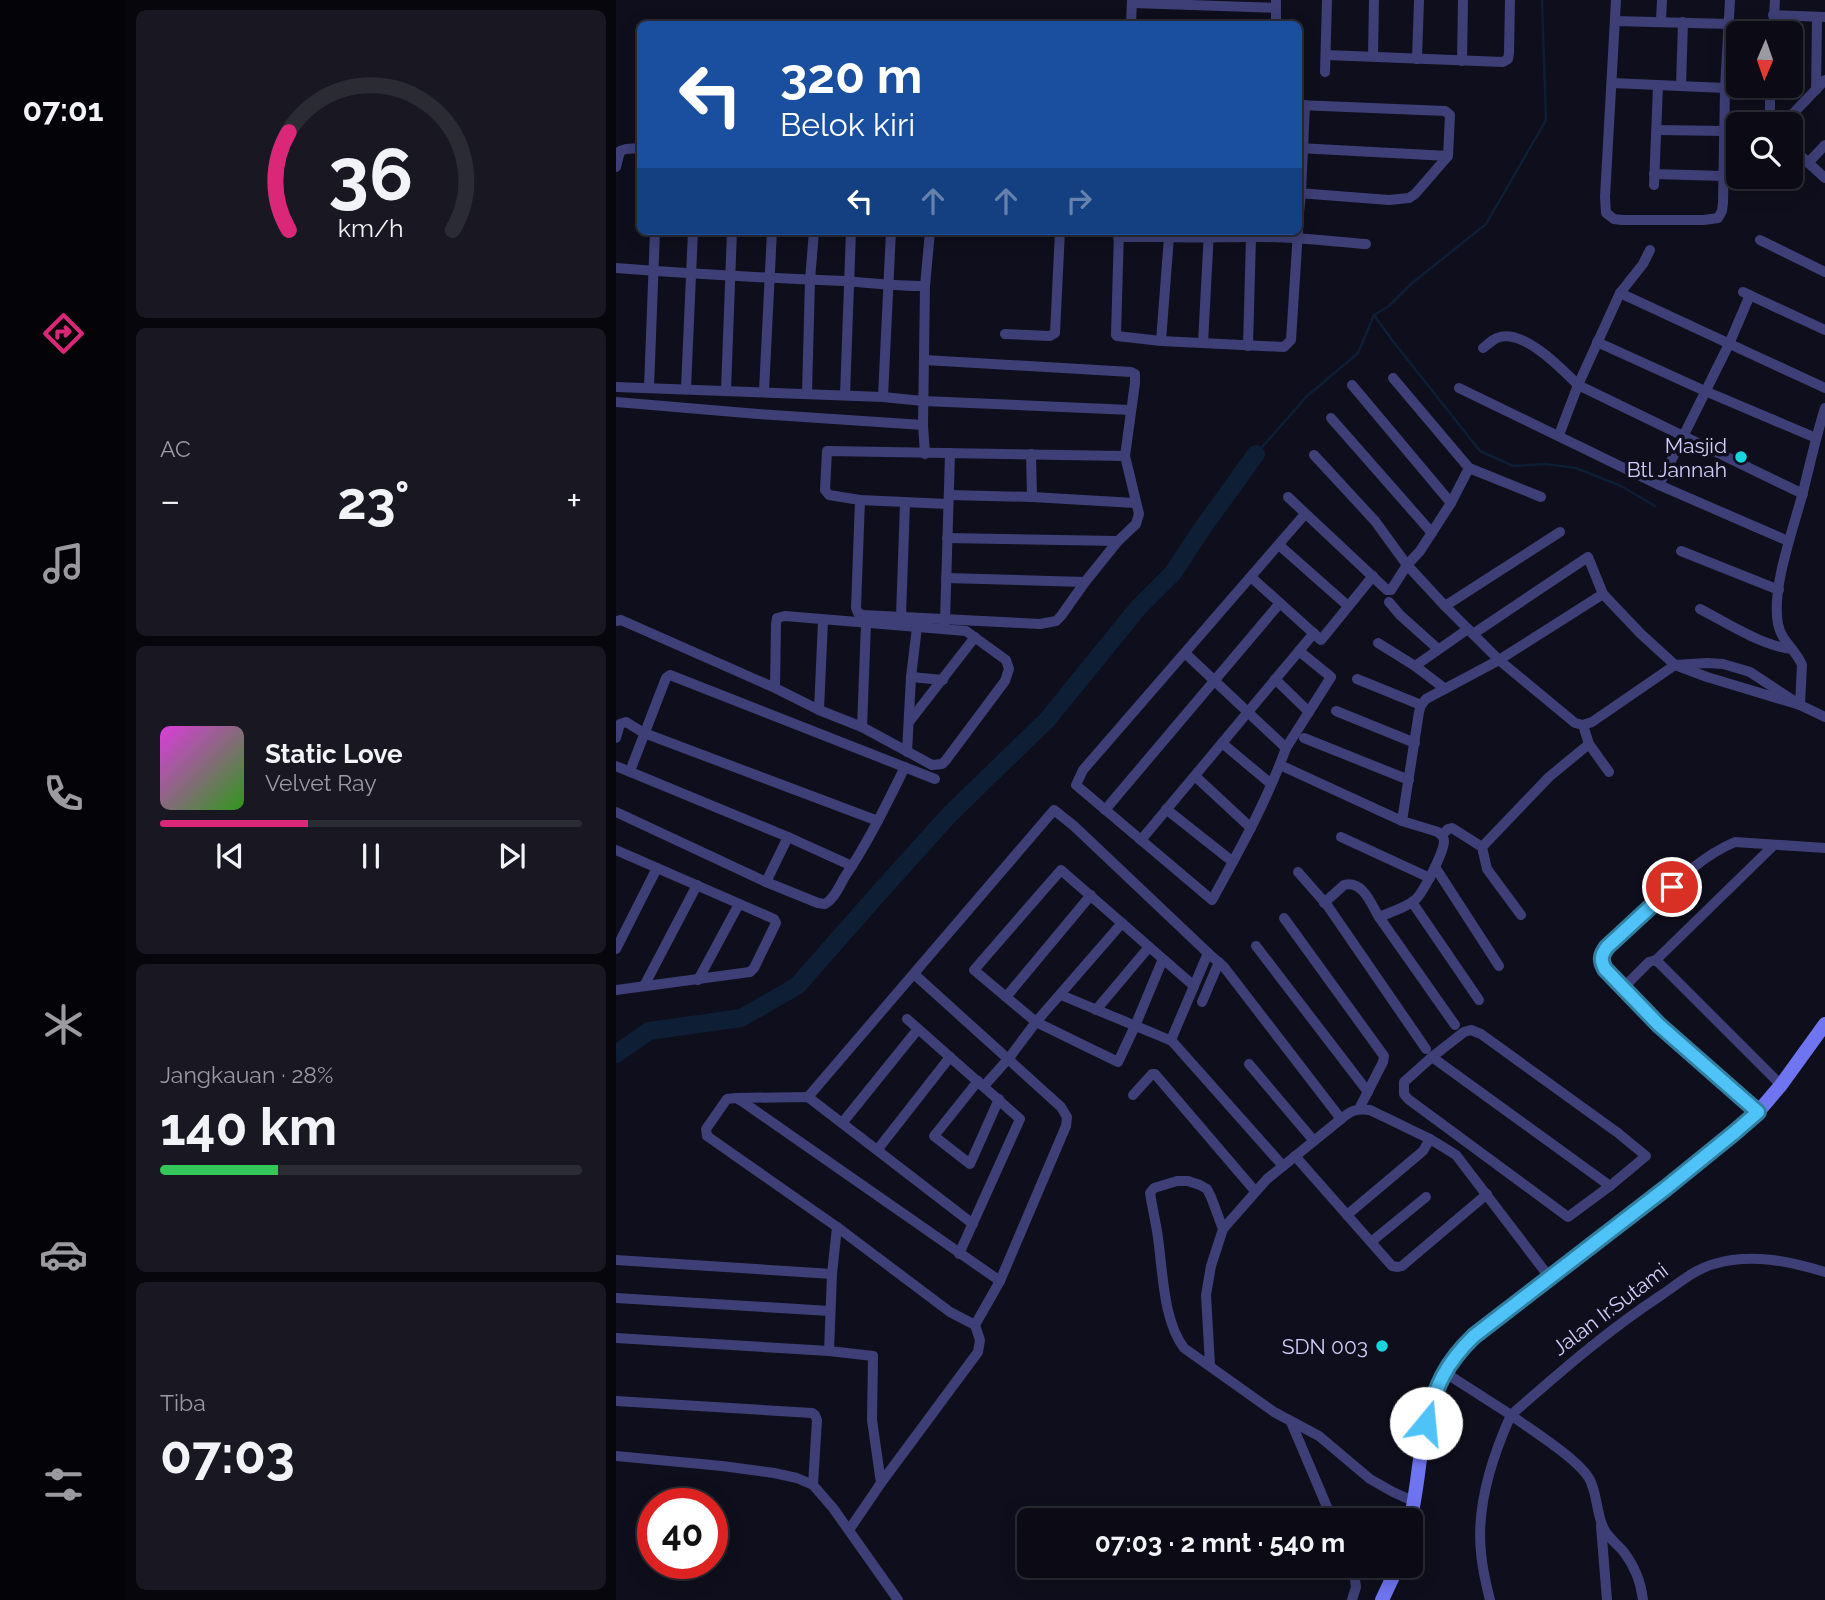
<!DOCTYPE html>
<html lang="id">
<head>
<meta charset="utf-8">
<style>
	:root { --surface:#0b0a15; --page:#191822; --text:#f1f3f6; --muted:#9a9aa0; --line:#2b2b34; --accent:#db2777 }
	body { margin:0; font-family:Raleway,sans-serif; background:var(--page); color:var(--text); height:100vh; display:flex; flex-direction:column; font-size:26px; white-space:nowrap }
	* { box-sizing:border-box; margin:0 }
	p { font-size:23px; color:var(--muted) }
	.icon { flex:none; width:38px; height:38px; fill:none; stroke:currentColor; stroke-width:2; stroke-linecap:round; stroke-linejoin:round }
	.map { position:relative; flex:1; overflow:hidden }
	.side { display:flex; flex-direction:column; gap:10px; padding:10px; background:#06060c; width:490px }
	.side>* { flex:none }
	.guide { position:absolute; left:21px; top:21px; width:665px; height:214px; border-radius:10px; box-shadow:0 4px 18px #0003,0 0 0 2px var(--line); background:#1a4fa0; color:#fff; overflow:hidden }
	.needle { width:46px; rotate:182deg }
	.buttons { position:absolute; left:1110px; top:21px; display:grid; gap:14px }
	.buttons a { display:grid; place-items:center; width:77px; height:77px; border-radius:10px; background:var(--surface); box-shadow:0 4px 18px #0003,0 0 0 2px var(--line); font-size:35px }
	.speed { position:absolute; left:21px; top:1488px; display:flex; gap:14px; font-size:35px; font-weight:700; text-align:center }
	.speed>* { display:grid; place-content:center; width:91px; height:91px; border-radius:50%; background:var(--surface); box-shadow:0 4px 18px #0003,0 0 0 2px var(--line); line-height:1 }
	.speed .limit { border:10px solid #d22; background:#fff; color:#111 }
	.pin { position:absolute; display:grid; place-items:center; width:60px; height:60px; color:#fff; margin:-30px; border:4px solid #fff; border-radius:50%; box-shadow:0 2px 7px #0007 }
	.me { position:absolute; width:77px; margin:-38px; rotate:17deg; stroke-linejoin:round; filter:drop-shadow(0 0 5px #0008) }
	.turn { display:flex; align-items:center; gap:24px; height:147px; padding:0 28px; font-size:32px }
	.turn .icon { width:91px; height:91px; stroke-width:2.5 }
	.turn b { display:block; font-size:49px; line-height:60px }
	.lanes { display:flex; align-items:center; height:66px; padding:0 28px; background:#0003; justify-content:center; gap:35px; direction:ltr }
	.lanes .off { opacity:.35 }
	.big { font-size:52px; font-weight:700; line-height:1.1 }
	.side .tile { flex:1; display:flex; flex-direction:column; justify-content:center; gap:10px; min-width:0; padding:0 24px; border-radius:10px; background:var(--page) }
	.side .dial { align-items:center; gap:0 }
	.dial svg { height:182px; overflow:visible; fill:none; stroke:var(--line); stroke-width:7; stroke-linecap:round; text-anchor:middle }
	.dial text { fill:var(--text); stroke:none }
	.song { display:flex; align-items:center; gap:21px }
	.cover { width:84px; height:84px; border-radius:10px; background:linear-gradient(135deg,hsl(300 70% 55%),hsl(110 70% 35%)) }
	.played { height:7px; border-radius:4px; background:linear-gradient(90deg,var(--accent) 35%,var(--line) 35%) }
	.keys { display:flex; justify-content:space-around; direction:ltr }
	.heat { display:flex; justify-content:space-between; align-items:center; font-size:38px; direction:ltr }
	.charge { height:10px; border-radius:5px; background:linear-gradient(90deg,#34c759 28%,var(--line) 0) }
	.trip { position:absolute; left:401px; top:1508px; width:406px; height:70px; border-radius:10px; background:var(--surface); box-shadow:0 4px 18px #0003,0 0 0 2px var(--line); font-weight:700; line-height:70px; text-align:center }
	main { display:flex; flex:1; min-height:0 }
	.dock { display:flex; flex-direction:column; width:126px; justify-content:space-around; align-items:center; background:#040408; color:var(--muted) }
	.dock .icon { width:49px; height:49px }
	.dock .on { color:var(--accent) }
	.dock b { font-size:32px; color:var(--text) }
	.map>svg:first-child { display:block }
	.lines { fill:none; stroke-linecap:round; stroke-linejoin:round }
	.stream { stroke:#0d1e35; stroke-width:2.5 }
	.river { stroke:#0d1e35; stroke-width:18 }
	.street { stroke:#3d3f76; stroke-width:10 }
	.secondary { stroke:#6f74f0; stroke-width:14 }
	.route-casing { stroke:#337fa1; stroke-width:18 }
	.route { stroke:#4fc3f7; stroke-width:12 }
	.poi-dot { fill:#18d4dc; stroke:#0f0e1c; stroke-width:2.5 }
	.labels { text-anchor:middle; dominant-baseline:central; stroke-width:7; stroke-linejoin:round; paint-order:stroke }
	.poi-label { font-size:21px; fill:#d0cefa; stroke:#0f0e1c; text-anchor:end }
	.street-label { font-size:21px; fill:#d0cefa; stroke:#0f0e1c }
</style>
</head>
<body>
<main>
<nav class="dock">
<b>07:01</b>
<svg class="icon on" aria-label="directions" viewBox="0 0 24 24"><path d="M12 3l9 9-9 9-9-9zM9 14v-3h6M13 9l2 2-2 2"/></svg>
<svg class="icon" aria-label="music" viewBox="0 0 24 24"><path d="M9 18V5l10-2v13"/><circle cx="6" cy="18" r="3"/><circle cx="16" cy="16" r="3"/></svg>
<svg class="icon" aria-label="phone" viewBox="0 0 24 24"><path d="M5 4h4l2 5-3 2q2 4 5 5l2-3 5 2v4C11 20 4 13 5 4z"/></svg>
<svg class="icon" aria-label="climate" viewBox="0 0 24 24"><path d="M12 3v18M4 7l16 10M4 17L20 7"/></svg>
<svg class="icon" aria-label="car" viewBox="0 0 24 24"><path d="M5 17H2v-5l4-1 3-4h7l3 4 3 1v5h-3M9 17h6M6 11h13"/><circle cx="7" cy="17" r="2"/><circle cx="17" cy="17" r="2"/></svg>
<svg class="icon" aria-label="filters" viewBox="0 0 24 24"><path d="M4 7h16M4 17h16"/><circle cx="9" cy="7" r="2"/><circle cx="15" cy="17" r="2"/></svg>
</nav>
<section class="side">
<div class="tile dial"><svg viewBox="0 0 100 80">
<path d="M14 69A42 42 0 1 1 86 69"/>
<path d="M14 69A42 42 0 0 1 14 26" stroke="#db2777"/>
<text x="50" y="56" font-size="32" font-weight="700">36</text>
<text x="50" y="72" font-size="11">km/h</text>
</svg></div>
<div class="tile"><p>AC</p>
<div class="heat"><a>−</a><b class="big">23°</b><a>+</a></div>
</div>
<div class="tile">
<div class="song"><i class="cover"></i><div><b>Static Love</b><p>Velvet Ray</p></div></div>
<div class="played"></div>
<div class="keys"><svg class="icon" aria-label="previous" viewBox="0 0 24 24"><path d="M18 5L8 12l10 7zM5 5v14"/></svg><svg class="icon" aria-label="pause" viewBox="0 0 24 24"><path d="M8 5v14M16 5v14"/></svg><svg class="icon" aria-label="next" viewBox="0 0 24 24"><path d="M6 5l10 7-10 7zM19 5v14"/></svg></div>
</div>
<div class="tile"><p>Jangkauan · 28%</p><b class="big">140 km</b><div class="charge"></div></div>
<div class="tile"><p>Tiba</p><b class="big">07:03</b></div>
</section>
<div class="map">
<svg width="1209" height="1600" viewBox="0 0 1209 1600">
	<rect width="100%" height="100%" fill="#0f0e1c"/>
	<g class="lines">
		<!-- stream -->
		<g class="stream">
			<polyline points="758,315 776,340 864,451 897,466 930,464 960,468 1005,486 1039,506"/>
			<polyline points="640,454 690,397 742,353 758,315 773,306 795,284 870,224 930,120 926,0"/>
		</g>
		<!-- river -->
		<polyline class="river" points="0,1054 33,1031 125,1018 181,986 262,894 334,814 431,720 522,608 557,573 583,533 640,454"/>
		<!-- street -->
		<g class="street">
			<polyline points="1000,0 989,197 990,213 998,219 1006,220 1088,220 1102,218 1106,211 1107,203 1109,88 1114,0"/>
			<polyline points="516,3 660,8"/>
			<polyline points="1157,15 1209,17"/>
			<polyline points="999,21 1113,24"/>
			<polyline points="1045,21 1046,0"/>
			<polyline points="515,24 516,0"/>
			<polyline points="660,24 660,0"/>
			<polyline points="1157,33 1159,0"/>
			<polyline points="710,55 887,62 892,59 893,53 894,0"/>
			<polyline points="757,56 758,0"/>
			<polyline points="801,59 803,0"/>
			<polyline points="846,61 847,0"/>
			<polyline points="709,72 711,0"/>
			<polyline points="996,83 1109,88"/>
			<polyline points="1065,86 1067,22"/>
			<polyline points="1200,90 1201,17"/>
			<polyline points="682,105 829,111 834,115 832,156 799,194 793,198 773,200 682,193"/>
			<polyline points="1154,124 1154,86"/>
			<polyline points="1167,124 1209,80"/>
			<polyline points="1041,130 1109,131"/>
			<polyline points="1174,146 1209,178"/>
			<polyline points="682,148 832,156"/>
			<polyline points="1192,163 1209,145"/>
			<polyline points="0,167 4,151 10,149 24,148"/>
			<polyline points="1038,174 1108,176"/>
			<polyline points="1038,185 1042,86"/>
			<polyline points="682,223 685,193 689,105"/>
			<polyline points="503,231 500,335 501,336 545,341 668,347 675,340 682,231"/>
			<polyline points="502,237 553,237 545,341"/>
			<path d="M553 237C580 238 607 237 635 237 673 236 711 241 750 244"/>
			<polyline points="1144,240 1209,272"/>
			<path d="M0 268C76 274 152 278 228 281 255 283 281 286 309 286"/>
			<polyline points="1127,292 1209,330"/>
			<polyline points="1004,293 1209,388"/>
			<polyline points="389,334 434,336 439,333 444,231"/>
			<polyline points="981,342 1089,391 1200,438"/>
			<polyline points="587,343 593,231"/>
			<polyline points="632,346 635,237"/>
			<path d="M867 348C871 345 876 340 881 338 906 327 946 369 962 385L1187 494"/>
			<polyline points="777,378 853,468 925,497"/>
			<polyline points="736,385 835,503"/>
			<polyline points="0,387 267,397 307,401 515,410"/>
			<polyline points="33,388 39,231"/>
			<polyline points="70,388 77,231"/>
			<polyline points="843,388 1043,485 1172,541"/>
			<polyline points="110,390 116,231"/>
			<polyline points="148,391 156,231"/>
			<polyline points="191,393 194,280 198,231"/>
			<polyline points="229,395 235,231"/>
			<polyline points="267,397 275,231"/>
			<polyline points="0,402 142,414 307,425"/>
			<polyline points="715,418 816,533"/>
			<polyline points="943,435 962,385 1004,293 1027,264 1034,250"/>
			<polyline points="309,454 307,425 309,286 314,231"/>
			<polyline points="415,454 416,497"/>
			<polyline points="698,455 759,521 791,565 829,606 883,660 959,723 967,725 976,722 1059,665 1091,663 1107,664 1134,672 1184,705 1209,717"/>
			<polyline points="1043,485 1113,344 1134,295"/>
			<polyline points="333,495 416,497 519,503"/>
			<polyline points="672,497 771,590 775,590 791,565 804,551 835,503 853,468"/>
			<polyline points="244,500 240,608 242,613 247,615 424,624 440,621 445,616 469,582 502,541 520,524 523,514 509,456 519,383 519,374 515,372 309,360"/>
			<polyline points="332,504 244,500 213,495 209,490 211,451 509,456"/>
			<polyline points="331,538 502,541"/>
			<polyline points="663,545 732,606"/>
			<polyline points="1065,551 1163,590"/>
			<polyline points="635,577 705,640 757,576"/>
			<polyline points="330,578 469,582"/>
			<polyline points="773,602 784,615 822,649"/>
			<polyline points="829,606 944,532"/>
			<path d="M1084 609C1109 622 1148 647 1176 649"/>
			<polyline points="285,616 289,503"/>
			<polyline points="0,621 5,620 159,688 203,710 246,727 316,765 326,764 330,760 389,681 393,669 390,660 350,631 169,616 161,618 160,624 159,688"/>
			<polyline points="329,622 334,453"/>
			<polyline points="857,634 972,557 987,594"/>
			<polyline points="762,643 799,666 828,688"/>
			<path d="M569 653 670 748C651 801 623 851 596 900L460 785 467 770 689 514"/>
			<polyline points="799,666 852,629"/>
			<polyline points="295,677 327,680"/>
			<polyline points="659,679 693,712"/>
			<polyline points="741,679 805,705"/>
			<path d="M1184 705 1186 665C1180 650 1165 641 1162 624 1155 588 1178 527 1187 492 1194 464 1200 436 1209 408"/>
			<polyline points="203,710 207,621"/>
			<polyline points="720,711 799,743"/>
			<polyline points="293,722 359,637"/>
			<polyline points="967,725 973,744 993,772"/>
			<polyline points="246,727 250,624"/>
			<polyline points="0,738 4,724 10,722 28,733 262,821"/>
			<polyline points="688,738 793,780"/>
			<polyline points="606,743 655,784"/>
			<polyline points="670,748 715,677 683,651"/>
			<polyline points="291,752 295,677 301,627"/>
			<polyline points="664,765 786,821"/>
			<polyline points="0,766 172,837 236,866"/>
			<polyline points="14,771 50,678 54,675 319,779"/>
			<polyline points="579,776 635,828"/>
			<polyline points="550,809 617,862"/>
			<polyline points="489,810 664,603"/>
			<path d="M0 812 150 882 202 903 209 904C218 899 223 887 228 878 252 843 270 805 289 767"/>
			<polyline points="826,835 832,829 836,828 866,847 871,869 905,915"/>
			<polyline points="725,837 814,878"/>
			<polyline points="525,840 698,633"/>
			<polyline points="866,847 933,777 973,744"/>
			<polyline points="0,850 158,919 160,923 138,968 134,972 0,990"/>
			<polyline points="819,867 883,966"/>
			<polyline points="682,872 711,905 810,1049"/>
			<polyline points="150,882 172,837"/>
			<polyline points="796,902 863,1000"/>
			<path d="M708 903 728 885C747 880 755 904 763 917"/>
			<polyline points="668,918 768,1056 767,1062 743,1109"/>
			<polyline points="640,946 752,1092"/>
			<polyline points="0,949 41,868"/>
			<polyline points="592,953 608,967 725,1119"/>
			<polyline points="547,959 519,1026 502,1062 420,1022 358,970 445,870 578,986"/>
			<polyline points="1040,960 1165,1085"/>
			<polyline points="298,974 445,1107 451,1117 450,1126 384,1281"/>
			<polyline points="82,980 123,904"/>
			<polyline points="28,986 81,885"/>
			<polyline points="1007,988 1033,962 1040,960 1157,846"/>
			<polyline points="445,995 556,1041"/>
			<polyline points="390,997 475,895"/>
			<polyline points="586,1002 603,962"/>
			<polyline points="480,1010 533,947"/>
			<polyline points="291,1019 404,1119 343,1254"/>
			<path d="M839 1025 763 917C775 912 789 908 799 900 807 893 828 852 828 841 828 836 825 835 822 832L786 821 803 712 805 705 810 699 883 660 987 594 1025 634 1059 665 1091 677 1184 705"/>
			<polygon points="855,1030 865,1034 1002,1133 1030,1156 994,1186 952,1217 792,1099 788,1094 788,1082 816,1057 848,1032"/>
			<polyline points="816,1057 994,1186"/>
			<polyline points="633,1064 698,1141"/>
			<polyline points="362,1081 318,1136 354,1164 383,1099"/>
			<polyline points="368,1086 393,1058 420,1022 506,923"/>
			<polyline points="517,1095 536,1074 539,1074 639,1191"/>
			<polyline points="192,1097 438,810 458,826 592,953 555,1040 667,1166"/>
			<polyline points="120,1098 192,1097 357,1224"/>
			<path d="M1142 1112 1043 1025 989 969 986 963V953C997 939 1012 927 1025 915 1054 888 1083 857 1119 842L1209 848"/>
			<polyline points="227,1122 302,1029"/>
			<polyline points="262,1149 334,1057"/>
			<polyline points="679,1156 776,1266 782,1267 786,1266 871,1194"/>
			<polyline points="731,1215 807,1151 814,1139"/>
			<path d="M607 1229 651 1179 725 1119C734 1111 741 1108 754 1110L814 1139 840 1155 934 1278"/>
			<polyline points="755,1242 810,1197"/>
			<polyline points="0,1260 216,1274"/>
			<polyline points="0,1298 214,1311"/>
			<polyline points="0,1338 213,1351 257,1356 256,1420 265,1483"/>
			<polyline points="213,1351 216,1274 221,1227"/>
			<path d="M594 1365 590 1295 595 1266 607 1229 595 1197 591 1189 584 1185 572 1181H561L538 1188 534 1193C536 1206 539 1219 541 1231 547 1267 546 1319 568 1348L658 1412 703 1436 754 1479 777 1492 799 1502"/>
			<path d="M828 1372 895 1415C944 1372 992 1330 1047 1294 1063 1283 1079 1269 1098 1264 1135 1253 1173 1261 1209 1272"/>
			<polyline points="0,1401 196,1413 199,1415 201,1420 197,1485"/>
			<polyline points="675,1422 717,1521"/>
			<polyline points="0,1456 106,1466 158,1473 181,1478 197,1485 217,1508 282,1600"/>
			<polyline points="985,1526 991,1600"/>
			<polyline points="233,1530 265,1483 362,1352 364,1340 359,1325 384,1281 127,1102 120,1098 111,1099 90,1129 91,1136 221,1227 334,1312 359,1325"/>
			<polyline points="736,1600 740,1587 737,1566"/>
			<path d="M874 1600C870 1584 866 1568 865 1552 860 1506 876 1457 895 1415 915 1430 964 1460 974 1480 982 1496 980 1515 989 1531 994 1539 1001 1544 1007 1551 1018 1565 1025 1582 1027 1600"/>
		</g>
		<!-- secondary -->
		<g class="secondary">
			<path d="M794 1521C807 1468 802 1405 836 1360 842 1351 850 1343 858 1336L1050 1188 1119 1132 1142 1112 1165 1085 1209 1024"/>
			<polyline points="766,1600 782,1566"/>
		</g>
	</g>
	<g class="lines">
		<!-- route casing -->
		<g class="route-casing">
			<path id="route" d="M810 1423C820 1385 830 1363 858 1336L1050 1188 1119 1132 1142 1112 1043 1025 989 969C984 960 985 955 991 947L1056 887"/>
		</g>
		<!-- route -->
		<use href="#route" class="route"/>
	</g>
	<!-- markers -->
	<g class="poi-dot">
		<circle cx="1125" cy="457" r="7"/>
		<circle cx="766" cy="1346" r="7"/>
	</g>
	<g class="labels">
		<!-- poi labels -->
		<g class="poi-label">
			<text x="1111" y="445">Masjid<tspan x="1111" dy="24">Btl Jannah</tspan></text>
			<text x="752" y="1346">SDN 003</text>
		</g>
		<!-- street labels -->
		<g class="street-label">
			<text transform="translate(994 1309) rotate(-37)">Jalan Ir.Sutami</text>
		</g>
	</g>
</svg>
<div class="buttons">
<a><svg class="needle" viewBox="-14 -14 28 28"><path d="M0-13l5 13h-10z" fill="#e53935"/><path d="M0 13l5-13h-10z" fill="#9a9aa0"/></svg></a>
<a><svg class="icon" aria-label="search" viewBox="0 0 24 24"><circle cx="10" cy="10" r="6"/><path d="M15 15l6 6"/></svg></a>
</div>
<div class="speed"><div class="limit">40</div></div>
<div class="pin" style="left:1056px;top:887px;background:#d93025"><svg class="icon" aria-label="arrive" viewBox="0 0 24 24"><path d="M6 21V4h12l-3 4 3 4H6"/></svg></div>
<svg class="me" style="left:810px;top:1423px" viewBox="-20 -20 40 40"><circle r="19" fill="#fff"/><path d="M0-13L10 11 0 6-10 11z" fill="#4fc3f7"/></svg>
<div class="trip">07:03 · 2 mnt · 540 m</div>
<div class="guide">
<div class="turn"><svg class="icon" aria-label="left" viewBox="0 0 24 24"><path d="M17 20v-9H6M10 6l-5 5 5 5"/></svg><div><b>320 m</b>Belok kiri</div></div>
<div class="lanes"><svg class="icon" aria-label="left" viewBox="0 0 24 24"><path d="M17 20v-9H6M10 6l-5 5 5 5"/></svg><svg class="icon off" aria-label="ahead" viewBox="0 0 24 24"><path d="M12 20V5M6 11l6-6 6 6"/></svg><svg class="icon off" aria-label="ahead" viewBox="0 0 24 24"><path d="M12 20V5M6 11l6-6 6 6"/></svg><svg class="icon off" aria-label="right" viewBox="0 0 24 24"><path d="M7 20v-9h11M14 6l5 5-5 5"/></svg></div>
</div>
</div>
</main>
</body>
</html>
